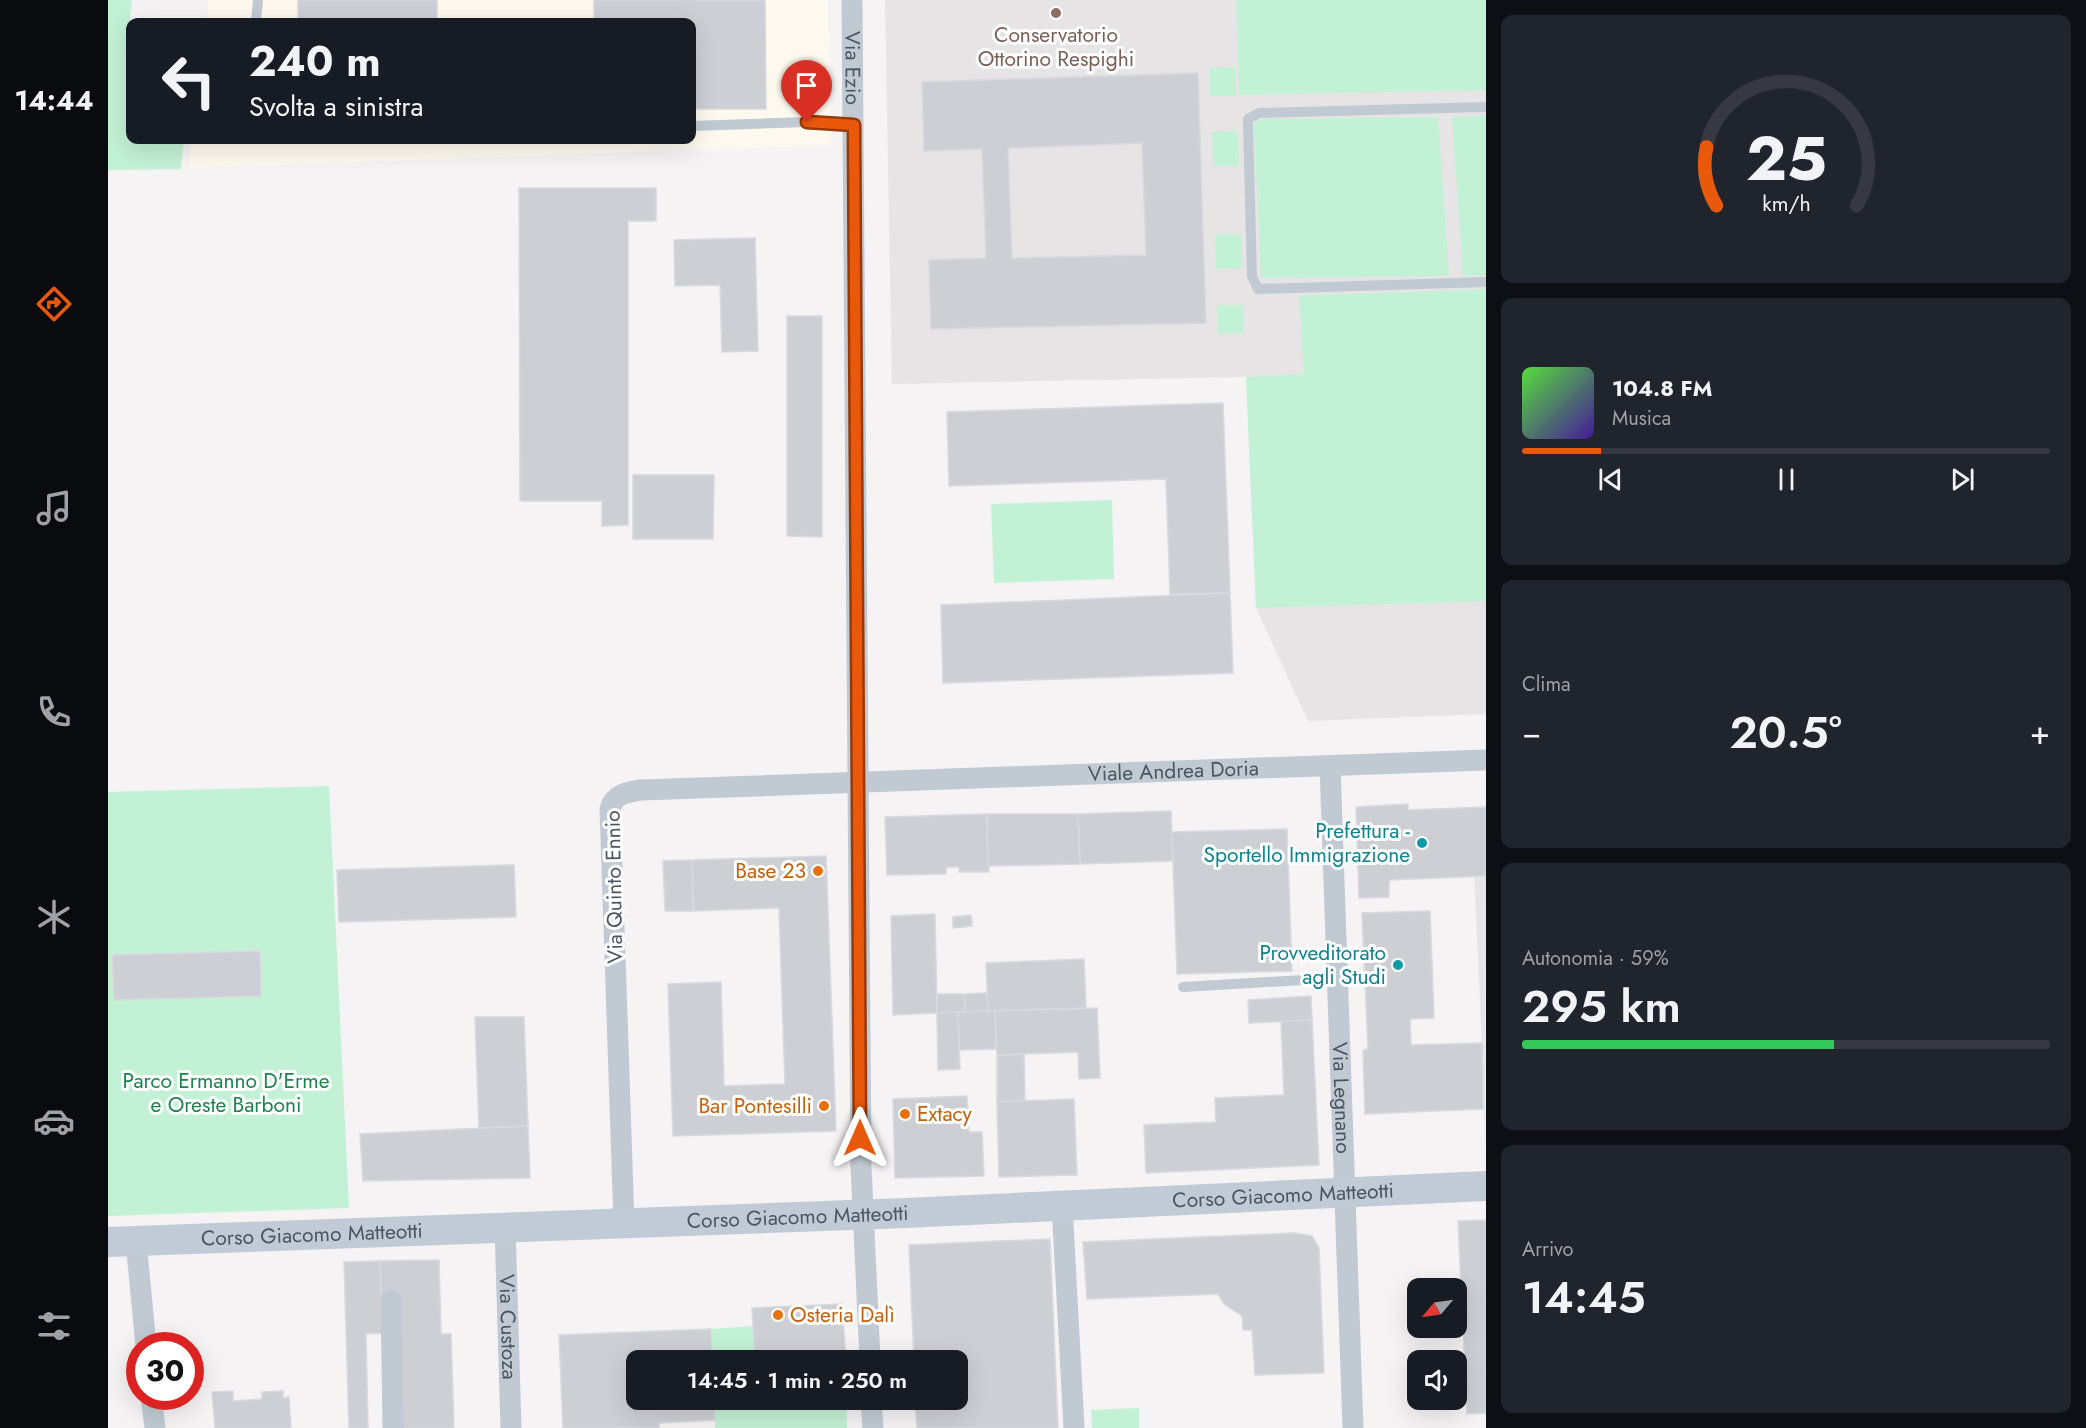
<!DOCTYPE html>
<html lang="it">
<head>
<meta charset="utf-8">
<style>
	:root { --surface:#171b24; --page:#20242c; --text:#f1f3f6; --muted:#9ea1a6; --line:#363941; --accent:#ea580c }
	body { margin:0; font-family:Jost,sans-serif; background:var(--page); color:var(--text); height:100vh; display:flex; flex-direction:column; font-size:22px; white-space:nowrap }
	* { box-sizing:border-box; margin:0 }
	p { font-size:20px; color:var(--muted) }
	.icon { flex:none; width:33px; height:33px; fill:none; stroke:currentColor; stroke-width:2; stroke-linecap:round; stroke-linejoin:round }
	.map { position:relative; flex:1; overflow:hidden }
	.details { display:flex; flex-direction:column; gap:15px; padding:15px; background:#0d0f14; width:600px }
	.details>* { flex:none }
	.banner { position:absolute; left:18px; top:18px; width:570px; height:126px; border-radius:12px; box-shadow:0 6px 24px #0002; background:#171b24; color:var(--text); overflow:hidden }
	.needle { width:39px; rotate:241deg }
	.controls { position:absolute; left:1299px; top:1278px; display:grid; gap:12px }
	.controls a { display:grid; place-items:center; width:60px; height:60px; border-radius:12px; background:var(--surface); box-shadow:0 6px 24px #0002; font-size:30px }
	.speed { position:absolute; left:18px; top:1332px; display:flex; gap:12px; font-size:30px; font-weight:700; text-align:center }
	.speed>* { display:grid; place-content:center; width:78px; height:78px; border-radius:50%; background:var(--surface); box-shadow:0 6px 24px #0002; line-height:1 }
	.speed .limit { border:9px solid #d22; background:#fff; color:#111 }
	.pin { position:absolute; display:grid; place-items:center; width:51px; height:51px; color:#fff; margin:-62px -26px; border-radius:50% 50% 50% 0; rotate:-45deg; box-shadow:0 0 6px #0007 }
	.pin .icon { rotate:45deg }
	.me { position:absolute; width:66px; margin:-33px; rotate:0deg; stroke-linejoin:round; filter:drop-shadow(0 0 4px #0008) }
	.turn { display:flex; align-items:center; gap:21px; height:126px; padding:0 24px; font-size:27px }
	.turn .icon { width:78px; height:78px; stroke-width:2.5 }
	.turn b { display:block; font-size:42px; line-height:51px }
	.big { font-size:45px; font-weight:600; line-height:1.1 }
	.details .tile { flex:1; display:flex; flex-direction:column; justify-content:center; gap:9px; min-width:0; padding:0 21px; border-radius:12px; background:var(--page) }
	.details .dial { align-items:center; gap:0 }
	.dial svg { height:156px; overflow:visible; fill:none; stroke:var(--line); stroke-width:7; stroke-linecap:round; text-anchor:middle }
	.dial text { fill:var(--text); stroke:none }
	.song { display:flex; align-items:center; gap:18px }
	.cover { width:72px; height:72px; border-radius:9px; background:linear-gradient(135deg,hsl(110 70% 55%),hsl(260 70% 35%)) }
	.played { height:6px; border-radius:3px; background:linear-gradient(90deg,var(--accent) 15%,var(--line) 15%) }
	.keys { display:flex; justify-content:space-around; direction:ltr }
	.heat { display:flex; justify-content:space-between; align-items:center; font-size:33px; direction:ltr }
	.charge { height:9px; border-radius:4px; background:linear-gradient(90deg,#34c759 59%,var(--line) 0) }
	.trip { position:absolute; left:518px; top:1350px; width:342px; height:60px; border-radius:12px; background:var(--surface); box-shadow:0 6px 24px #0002; font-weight:600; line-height:60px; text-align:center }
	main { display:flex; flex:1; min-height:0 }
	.dock { display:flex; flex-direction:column; width:108px; justify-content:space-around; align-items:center; background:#090b0e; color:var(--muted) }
	.dock .icon { width:42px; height:42px }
	.dock .on { color:var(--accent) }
	.dock b { font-size:27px; color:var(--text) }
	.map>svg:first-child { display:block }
	.commercial { fill:#fdf9ef }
	.education { fill:#e6e4e5 }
	.green { fill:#c3f1d5 }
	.building { fill:#cdcfd5; stroke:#d7d9de; stroke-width:1.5; fill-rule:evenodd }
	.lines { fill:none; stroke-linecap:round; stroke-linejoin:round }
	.service { stroke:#c1cad2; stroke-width:10 }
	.minor { stroke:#c1cad2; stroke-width:21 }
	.secondary { stroke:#c1cbd6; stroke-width:30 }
	.route-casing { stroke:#983908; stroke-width:15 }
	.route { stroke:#ea580c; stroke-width:10 }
	.education-dot { fill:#8d6e63; stroke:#fff; stroke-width:2 }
	.culture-dot { fill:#0f9aa8; stroke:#fff; stroke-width:2 }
	.food-dot { fill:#e8710a; stroke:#fff; stroke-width:2 }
	.labels { text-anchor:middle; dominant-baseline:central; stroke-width:6; stroke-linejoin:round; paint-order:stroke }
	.education-label { font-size:21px; fill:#785e54; stroke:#fff }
	.street-label { font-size:21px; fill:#4a5661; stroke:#fff }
	.culture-label { font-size:21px; fill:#0d838f; stroke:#fff; text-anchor:end }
	.food-label { font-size:21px; fill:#c56008; stroke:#fff; text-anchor:end }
	.park-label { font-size:21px; fill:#17864f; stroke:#fff }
</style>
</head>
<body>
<main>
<nav class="dock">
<b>14:44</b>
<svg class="icon on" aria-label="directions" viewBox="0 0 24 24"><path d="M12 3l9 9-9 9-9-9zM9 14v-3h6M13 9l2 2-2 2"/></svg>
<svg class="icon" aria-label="music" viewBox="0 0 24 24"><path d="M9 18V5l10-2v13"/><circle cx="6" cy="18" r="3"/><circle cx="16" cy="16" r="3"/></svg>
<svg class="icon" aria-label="phone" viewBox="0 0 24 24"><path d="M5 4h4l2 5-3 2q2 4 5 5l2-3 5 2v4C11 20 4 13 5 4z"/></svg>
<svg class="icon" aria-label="climate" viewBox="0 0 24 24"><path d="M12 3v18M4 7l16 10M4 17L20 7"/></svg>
<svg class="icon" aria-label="car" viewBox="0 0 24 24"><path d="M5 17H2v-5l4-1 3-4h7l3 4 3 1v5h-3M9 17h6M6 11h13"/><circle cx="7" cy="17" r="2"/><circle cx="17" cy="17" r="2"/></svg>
<svg class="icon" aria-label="filters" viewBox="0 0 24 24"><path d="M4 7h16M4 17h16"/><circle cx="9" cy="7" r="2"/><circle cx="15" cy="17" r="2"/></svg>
</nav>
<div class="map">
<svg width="1378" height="1428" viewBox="0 0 1378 1428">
	<rect width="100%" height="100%" fill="#f5f3f3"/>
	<!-- commercial -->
	<polygon class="commercial" points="101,0 720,0 723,145 81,168 84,140 584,140 584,22 98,22"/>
	<!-- education -->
	<g class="education">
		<polygon points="777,0 1378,0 1378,714 1200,721 1148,608 1138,377 784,384"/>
		<polygon points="1366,876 1378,876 1377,1156 1374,1043"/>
	</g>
	<!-- green -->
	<g class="green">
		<polygon points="0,0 24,0 22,21 38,22 22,22 22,140 76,140 73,169 0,170"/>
		<polygon points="1128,0 1378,0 1378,90 1131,95"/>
		<polygon points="1127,67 1128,96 1102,96 1102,68"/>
		<polygon points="1378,116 1378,275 1355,276 1344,117"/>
		<polygon points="1330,117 1341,276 1153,278 1146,126 1148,121 1154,119"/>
		<polygon points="1130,131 1131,166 1105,166 1104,132"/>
		<polygon points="1107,234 1133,234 1134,268 1108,269"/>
		<polygon points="1378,289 1378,601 1148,608 1138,377 1196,374 1191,296"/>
		<polygon points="1109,305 1135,305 1135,333 1110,334"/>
		<polygon points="1004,500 1006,579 886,583 883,504"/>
		<polygon points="221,786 241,1208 0,1216 0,792"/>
		<polygon points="645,1326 647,1360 604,1360 603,1329"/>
		<polygon points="606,1400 739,1400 739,1428 607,1428"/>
		<polygon points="1031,1408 1031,1428 984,1428 983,1410"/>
	</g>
	<!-- building -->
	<g class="building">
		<rect x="190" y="0" width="139" height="22"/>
		<polygon points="486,0 657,0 658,109 584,109 584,22 486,22"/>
		<path d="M1090 73 1098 323 823 329 821 260 878 258 874 149 816 151 814 82ZM1034 143 1038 255 904 258 900 148Z"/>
		<polygon points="411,188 548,188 548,221 520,221 520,525 494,526 494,501 412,501"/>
		<polygon points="647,238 650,351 614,352 612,285 567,286 566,240"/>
		<polygon points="679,316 714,316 714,537 679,536"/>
		<polygon points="1115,403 1122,593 1062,594 1058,479 841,486 839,412"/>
		<polygon points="525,475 606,475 605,539 525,539"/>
		<polygon points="1122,593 1125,673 835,683 833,605"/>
		<polygon points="1300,804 1300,810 1378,807 1378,876 1281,880 1281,897 1251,898 1248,807"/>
		<polygon points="1063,811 1065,861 972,864 970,814"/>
		<polygon points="879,814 881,872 851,872 851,867 838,867 838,874 779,875 777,817"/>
		<polygon points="879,814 970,814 972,864 880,866"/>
		<polygon points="1179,829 1184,971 1069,974 1064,832"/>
		<polygon points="718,856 728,1131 565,1136 560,984 613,982 616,1086 677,1084 671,908 585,911 584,860"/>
		<polygon points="584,860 585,911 557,911 555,861"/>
		<polygon points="406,865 408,917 231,922 229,870"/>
		<polygon points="1322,911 1326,1018 1302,1019 1303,1045 1374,1043 1375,1109 1257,1114 1255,1050 1260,1049 1254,913"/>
		<polygon points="827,914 829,1013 785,1015 783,916"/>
		<polygon points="863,915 864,926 845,928 845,917"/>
		<polygon points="152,951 153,996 6,1000 4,955"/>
		<polygon points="976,959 978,1008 880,1011 878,963"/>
		<polygon points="879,993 880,1011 857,1012 856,994"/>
		<polygon points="829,994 856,994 857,1012 829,1013"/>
		<polygon points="1203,996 1204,1020 1141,1023 1140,1000"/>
		<polygon points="989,1008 992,1078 971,1079 970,1052 889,1055 887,1011"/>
		<polygon points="887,1011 888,1049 851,1050 850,1012"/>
		<polygon points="850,1012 852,1069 830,1070 829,1013"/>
		<polygon points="367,1017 416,1017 420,1126 371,1128"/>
		<polygon points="1204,1020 1211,1165 1038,1173 1036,1125 1108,1122 1107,1098 1176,1095 1173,1021"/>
		<polygon points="916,1054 917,1101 889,1102 889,1055"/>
		<polygon points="859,1096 861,1132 874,1132 876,1176 787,1178 785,1099"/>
		<polygon points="966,1099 969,1175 891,1177 889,1102"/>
		<polygon points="420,1126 422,1178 255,1181 252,1134"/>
		<polygon points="1378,1220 1378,1413 1359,1414 1350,1221"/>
		<polygon points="1187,1233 1204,1236 1211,1248 1216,1373 1147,1375 1144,1330 1135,1330 1134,1316 1116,1304 1110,1294 979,1299 975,1242"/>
		<polygon points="942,1239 950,1428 809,1428 807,1400 849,1400 849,1360 806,1360 801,1245"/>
		<polygon points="331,1260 333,1334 343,1334 346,1428 293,1428 273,1301 272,1261"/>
		<polygon points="272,1261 274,1333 258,1334 260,1428 241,1428 236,1262"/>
		<polygon points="734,1304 738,1360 647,1360 644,1308"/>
		<polygon points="603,1329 604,1360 528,1360 528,1400 606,1400 607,1420 551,1423 551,1428 455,1428 451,1335"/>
		<polygon points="125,1391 125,1401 154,1399 154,1392 175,1391 175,1398 181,1397 183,1428 107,1428 104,1392"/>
	</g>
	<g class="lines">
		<!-- service -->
		<g class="service">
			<polyline points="148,22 150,0"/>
			<polyline points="1378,107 1151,113 1140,119 1140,124 1144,276 1150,289 1378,282"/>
			<polyline points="584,126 699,122 746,125"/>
			<polyline points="1075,987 1229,978"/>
		</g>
		<!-- minor -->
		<g class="minor">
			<path id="s1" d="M744 0 753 1166 762 1360"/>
			<path id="s2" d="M1222 766 1245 1428"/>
			<polyline points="954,1204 966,1428"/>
			<path id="s3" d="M516 1223 502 809C506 794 519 792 533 790L1378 760"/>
			<path id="s4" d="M397 1227 403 1428"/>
			<polyline points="28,1241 38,1346"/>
			<polyline points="283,1300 285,1428"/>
			<polyline points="43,1396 47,1428"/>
			<polyline points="763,1400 765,1428"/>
		</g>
		<!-- secondary -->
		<path class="secondary" id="s5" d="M0 1242 798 1213 1378 1186"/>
	</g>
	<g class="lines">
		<!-- route casing -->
		<g class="route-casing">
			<polyline id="route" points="699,122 746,125 752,1138"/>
		</g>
		<!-- route -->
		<use href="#route" class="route"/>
	</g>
	<!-- markers -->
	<circle class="education-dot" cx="948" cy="13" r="6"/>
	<g class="culture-dot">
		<circle cx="1314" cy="843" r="6"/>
		<circle cx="1290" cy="965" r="6"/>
	</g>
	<g class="food-dot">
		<circle cx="710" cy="871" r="6"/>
		<circle cx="716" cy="1106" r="6"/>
		<circle cx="797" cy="1114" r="6"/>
		<circle cx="670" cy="1315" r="6"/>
	</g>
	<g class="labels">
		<!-- education labels -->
		<g class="education-label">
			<text x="948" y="35">Conservatorio<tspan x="948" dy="24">Ottorino Respighi</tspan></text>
		</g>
		<!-- street labels -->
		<g class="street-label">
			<text stroke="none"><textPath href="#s1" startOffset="68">Via Ezio</textPath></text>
			<text stroke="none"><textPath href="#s3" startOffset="986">Viale Andrea Doria</textPath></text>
			<text transform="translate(506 887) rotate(-91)">Via Quinto Ennio</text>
			<text stroke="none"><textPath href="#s2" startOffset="332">Via Legnano</textPath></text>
			<text stroke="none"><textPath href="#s5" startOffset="1176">Corso Giacomo Matteotti</textPath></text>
			<text stroke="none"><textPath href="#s5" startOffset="690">Corso Giacomo Matteotti</textPath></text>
			<text stroke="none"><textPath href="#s5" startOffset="204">Corso Giacomo Matteotti</textPath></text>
			<text stroke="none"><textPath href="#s4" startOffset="100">Via Custoza</textPath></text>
		</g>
		<!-- culture labels -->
		<g class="culture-label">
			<text x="1302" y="831">Prefettura -<tspan x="1302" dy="24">Sportello Immigrazione</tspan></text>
			<text x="1278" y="953">Provveditorato<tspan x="1278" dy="24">agli Studi</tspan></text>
		</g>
		<!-- food labels -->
		<g class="food-label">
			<text x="698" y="871">Base 23</text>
			<text x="704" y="1106">Bar Pontesilli</text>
			<text x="809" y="1114" text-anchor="start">Extacy</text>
			<text x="682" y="1315" text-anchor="start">Osteria Dalì</text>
		</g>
		<!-- park labels -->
		<g class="park-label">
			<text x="118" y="1081">Parco Ermanno D'Erme<tspan x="118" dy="24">e Oreste Barboni</tspan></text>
		</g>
	</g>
</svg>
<div class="controls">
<a><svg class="needle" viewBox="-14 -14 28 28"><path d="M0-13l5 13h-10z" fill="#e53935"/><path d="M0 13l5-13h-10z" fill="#9ea1a6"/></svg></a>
<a><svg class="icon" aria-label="sound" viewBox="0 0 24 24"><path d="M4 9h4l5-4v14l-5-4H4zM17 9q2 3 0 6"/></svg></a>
</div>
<div class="speed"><div class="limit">30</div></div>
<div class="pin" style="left:699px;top:122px;background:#d93025"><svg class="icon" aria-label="arrive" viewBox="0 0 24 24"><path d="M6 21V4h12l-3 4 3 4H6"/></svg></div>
<svg class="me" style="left:752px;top:1138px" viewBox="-20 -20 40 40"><path d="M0-17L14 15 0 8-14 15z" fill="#ea580c" stroke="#fff" stroke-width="4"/></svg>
<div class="trip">14:45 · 1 min · 250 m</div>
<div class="banner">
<div class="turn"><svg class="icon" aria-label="left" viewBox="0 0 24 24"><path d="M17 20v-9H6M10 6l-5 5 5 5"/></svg><div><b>240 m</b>Svolta a sinistra</div></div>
</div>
</div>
<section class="details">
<div class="tile dial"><svg viewBox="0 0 100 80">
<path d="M14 69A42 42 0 1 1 86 69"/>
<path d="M14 69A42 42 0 0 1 9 39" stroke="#ea580c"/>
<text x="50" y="56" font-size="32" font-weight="700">25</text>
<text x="50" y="72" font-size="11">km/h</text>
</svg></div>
<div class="tile">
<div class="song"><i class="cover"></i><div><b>104.8 FM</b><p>Musica</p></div></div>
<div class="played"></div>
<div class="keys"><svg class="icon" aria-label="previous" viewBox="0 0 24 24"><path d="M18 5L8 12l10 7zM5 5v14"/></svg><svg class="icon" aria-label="pause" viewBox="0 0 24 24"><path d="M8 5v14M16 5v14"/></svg><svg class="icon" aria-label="next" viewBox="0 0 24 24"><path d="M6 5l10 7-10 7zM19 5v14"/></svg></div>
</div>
<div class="tile"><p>Clima</p>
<div class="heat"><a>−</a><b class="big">20.5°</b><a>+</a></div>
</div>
<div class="tile"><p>Autonomia · 59%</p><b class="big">295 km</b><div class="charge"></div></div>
<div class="tile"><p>Arrivo</p><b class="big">14:45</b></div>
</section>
</main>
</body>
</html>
